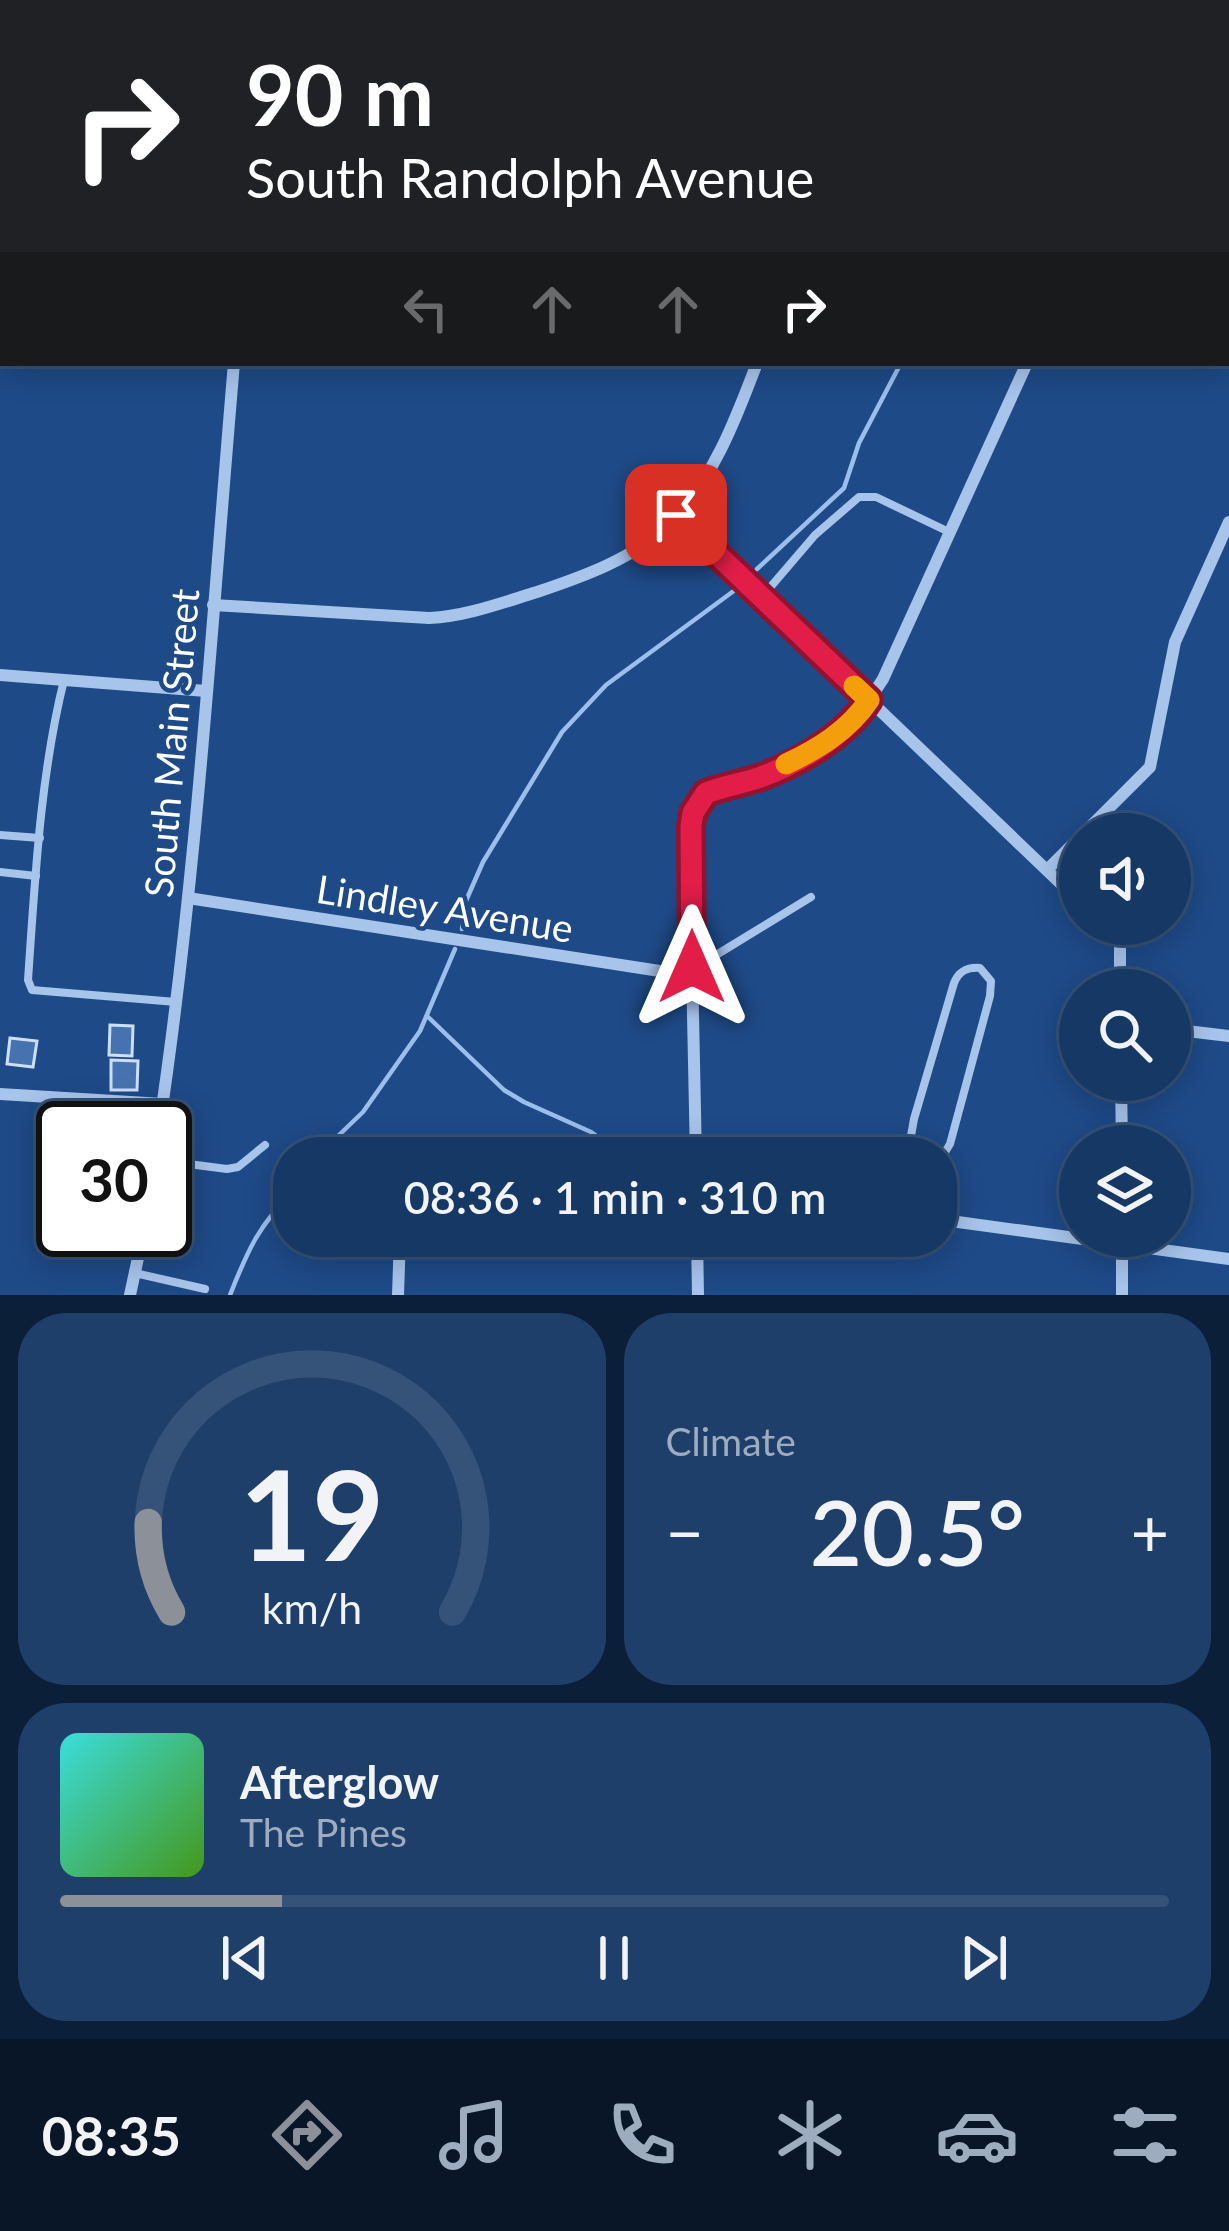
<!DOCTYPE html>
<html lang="en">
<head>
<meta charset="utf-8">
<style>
	:root { --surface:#163865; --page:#1f3f6b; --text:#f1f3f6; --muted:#9eacbf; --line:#355279; --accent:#8c9099 }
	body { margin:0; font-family:Lato,sans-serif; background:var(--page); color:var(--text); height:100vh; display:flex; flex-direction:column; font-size:45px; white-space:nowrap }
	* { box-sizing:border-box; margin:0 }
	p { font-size:39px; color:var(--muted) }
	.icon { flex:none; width:66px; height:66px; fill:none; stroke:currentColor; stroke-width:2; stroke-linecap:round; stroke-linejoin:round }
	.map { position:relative; height:1295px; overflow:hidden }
	.details { display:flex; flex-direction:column; gap:18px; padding:18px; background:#0c1f38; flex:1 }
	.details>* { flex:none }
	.hud { position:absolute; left:0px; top:0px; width:1230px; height:366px; box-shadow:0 6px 30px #0003,0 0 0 3px var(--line); background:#202124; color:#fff; overflow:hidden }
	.tools { position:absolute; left:1059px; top:813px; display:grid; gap:24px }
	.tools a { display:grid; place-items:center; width:132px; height:132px; border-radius:50%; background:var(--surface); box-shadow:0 6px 30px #0003,0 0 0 3px var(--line); font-size:60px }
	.speed { position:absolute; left:36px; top:1101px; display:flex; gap:24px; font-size:60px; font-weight:700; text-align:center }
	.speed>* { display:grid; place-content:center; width:156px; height:156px; border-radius:50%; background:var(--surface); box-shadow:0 6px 30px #0003,0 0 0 3px var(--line); line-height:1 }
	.speed .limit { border:6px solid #111; border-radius:18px; background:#fff; color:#111 }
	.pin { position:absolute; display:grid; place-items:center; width:102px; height:102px; color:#fff; margin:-51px; border-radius:24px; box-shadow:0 6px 18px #0006 }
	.me { position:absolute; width:132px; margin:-66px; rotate:0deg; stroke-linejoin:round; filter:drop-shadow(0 0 9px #0008) }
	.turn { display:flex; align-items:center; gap:42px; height:252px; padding:0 48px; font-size:54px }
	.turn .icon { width:156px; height:156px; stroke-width:2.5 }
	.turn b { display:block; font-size:84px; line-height:102px }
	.lanes { display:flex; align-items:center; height:114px; padding:0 48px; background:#0003; justify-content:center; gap:60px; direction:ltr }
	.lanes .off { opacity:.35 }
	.big { font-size:90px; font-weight:600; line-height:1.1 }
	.details .card { flex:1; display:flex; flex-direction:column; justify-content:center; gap:18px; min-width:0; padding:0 42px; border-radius:48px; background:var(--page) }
	.details .dial { align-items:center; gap:0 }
	.dial svg { height:312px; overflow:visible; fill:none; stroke:var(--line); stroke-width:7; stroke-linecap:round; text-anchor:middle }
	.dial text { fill:var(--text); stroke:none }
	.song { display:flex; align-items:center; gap:36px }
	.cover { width:144px; height:144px; border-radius:18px; background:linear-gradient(135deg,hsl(180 70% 55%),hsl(100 70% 35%)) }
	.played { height:12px; border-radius:6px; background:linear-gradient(90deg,var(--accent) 20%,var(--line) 20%) }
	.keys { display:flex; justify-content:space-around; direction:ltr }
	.heat { display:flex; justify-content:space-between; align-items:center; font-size:66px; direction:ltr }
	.details .tiles { flex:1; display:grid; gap:18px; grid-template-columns:1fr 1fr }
	.card:last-child { grid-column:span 2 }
	.trip { position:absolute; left:273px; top:1137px; width:684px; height:120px; border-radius:48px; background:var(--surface); box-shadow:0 6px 30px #0003,0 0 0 3px var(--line); font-weight:600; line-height:120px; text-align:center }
	.menu { display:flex; height:192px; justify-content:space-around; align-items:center; background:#091628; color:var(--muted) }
	.menu .icon { width:84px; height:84px }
	.menu .selected { color:var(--accent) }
	.menu b { font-size:54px; color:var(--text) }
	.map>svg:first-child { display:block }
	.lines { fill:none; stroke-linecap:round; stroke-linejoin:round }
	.stream { stroke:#9abfec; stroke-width:4.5 }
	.building { fill:#4673af; stroke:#ccdff8; stroke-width:3 }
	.lane { stroke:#a7c4eb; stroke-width:8 }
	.street { stroke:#a7c4eb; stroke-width:12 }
	.route-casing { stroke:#92132f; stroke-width:30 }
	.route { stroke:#e11d48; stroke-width:21 }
	.slow { stroke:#f59e0b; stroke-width:21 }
	.labels { text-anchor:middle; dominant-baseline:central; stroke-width:9; stroke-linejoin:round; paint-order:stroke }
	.street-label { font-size:39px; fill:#fff; stroke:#1e4a87 }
</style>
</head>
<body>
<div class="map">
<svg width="1229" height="1295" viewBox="0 0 1229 1295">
	<rect width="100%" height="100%" fill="#1e4a87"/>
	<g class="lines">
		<!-- stream -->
		<g class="stream">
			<polyline points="901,0 901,3"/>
			<polyline points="757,569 844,488 859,443 901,363"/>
			<polyline points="462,929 465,903 483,862 562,732 606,685 735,590"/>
			<polyline points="427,1016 504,1090 524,1102 591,1132 627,1158"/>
			<polyline points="324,1158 338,1136 363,1112 420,1031 455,949"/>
			<path d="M230 1295C247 1252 259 1224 294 1191"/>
		</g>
	</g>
	<!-- building -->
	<g class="building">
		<polygon points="110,1025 133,1026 132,1056 109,1055"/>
		<polygon points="10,1038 37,1041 33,1067 7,1064"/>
		<polygon points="111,1060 138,1061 137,1090 111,1090"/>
	</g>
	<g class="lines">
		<!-- lane -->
		<g class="lane">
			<polyline points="166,3 166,0"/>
			<polyline points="762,597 815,535 859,497 876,497 949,532"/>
			<path d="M64 680C40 777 35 880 28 980L32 990 176 1002"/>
			<polyline points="0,835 40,838"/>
			<polyline points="0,872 36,876"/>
			<polyline points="694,966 708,960 811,897"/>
			<path d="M907 1158 914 1119 954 983C959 971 967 967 980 968L991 981 990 996 950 1144 936 1167"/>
			<polyline points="165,1161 227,1169 238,1167 265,1145"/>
			<polyline points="135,1273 205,1289"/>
		</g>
		<!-- street -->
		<g class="street">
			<polyline points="264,3 265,0"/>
			<polyline points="640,3 641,0"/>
			<polyline points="788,3 789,0"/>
			<polyline points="1071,3 1071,0"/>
			<polyline points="0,90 3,90"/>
			<polyline points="1227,171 1229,172"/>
			<polyline points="676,515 1080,902"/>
			<path d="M213 605 429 618C467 616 501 603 537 592 582 577 633 559 668 525 712 482 736 419 757 363"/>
			<polyline points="0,675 206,691"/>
			<polyline points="1083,834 1150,767 1175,642 1229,522"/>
			<polyline points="1047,870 1080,837"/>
			<polyline points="188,898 692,976"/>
			<polyline points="1103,924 1120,940 1120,990"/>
			<polyline points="1170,1029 1229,1036"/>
			<polyline points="1121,1080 1122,1146"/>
			<polyline points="0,1094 163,1104"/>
			<path d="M159 1128C197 875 212 618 234 363"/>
			<polyline points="696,1158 692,967 693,813 706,793 760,777 817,749 858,717 883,679 1027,363"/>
			<polyline points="936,1219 1229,1259"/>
			<polyline points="697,1236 698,1295"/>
			<polyline points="130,1295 144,1230"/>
			<polyline points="398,1295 400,1236"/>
			<polyline points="1122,1295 1122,1236"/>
		</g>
	</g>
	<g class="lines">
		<!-- route casing -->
		<g class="route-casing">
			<path id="route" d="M676 515 869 700C846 735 801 762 761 777 744 783 724 786 706 793L693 813 691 826 692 967"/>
		</g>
		<!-- route -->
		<use href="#route" class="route"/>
		<!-- slow -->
		<path class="slow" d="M786 764C818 749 849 730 869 700L854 686"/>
	</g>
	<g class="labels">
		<!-- street labels -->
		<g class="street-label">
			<text transform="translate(171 743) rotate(-85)">South Main Street</text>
			<text transform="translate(445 908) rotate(9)">Lindley Avenue</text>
		</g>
	</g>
</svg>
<div class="tools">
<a><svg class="icon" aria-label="sound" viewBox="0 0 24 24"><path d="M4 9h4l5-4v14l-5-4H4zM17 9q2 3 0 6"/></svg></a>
<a><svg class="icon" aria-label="search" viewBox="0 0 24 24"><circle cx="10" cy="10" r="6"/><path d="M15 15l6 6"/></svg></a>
<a><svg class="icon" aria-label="layers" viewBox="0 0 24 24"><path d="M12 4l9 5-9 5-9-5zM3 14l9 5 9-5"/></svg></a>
</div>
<div class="speed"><div class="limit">30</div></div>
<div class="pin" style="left:676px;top:515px;background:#d93025"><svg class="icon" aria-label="arrive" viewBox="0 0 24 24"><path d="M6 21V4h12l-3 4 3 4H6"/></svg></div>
<svg class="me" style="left:692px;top:967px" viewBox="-20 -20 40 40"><path d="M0-17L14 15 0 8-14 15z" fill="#e11d48" stroke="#fff" stroke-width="4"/></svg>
<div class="trip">08:36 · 1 min · 310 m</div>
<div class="hud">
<div class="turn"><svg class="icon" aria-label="right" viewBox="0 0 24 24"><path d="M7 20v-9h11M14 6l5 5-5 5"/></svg><div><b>90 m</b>South Randolph Avenue</div></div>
<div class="lanes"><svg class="icon off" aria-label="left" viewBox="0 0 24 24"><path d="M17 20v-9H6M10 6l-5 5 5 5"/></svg><svg class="icon off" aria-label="ahead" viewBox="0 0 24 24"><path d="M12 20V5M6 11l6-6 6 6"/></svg><svg class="icon off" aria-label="ahead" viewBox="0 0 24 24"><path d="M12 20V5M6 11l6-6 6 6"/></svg><svg class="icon" aria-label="right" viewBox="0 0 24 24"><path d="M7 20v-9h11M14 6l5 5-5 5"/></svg></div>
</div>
</div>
<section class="details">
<div class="tiles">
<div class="card dial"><svg viewBox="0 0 100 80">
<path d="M14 69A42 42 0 1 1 86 69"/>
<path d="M14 69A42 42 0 0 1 8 46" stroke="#8c9099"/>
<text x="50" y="56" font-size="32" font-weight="700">19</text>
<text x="50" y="72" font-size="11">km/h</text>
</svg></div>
<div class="card"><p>Climate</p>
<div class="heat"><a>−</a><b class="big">20.5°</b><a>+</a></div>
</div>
<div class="card">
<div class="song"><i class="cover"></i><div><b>Afterglow</b><p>The Pines</p></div></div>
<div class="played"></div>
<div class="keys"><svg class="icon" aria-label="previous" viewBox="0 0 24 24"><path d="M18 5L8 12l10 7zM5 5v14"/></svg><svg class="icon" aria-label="pause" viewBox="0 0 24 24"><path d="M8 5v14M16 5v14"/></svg><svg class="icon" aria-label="next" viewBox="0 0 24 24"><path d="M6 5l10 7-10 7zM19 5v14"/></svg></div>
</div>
</div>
</section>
<nav class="menu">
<b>08:35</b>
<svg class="icon selected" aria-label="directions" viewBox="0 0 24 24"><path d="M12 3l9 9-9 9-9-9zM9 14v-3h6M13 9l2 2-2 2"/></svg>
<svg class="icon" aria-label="music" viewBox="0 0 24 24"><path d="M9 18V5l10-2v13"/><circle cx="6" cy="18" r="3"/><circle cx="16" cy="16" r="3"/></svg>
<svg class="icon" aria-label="phone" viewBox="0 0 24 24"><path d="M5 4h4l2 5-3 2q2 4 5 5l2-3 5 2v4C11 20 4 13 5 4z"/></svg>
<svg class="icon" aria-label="climate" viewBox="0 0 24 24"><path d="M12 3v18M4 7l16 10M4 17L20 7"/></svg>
<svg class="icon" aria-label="car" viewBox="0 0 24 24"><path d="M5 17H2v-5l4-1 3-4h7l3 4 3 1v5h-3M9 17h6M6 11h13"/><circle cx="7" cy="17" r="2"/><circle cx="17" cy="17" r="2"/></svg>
<svg class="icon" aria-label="filters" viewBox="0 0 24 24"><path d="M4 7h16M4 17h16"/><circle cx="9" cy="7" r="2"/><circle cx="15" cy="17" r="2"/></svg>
</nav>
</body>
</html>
